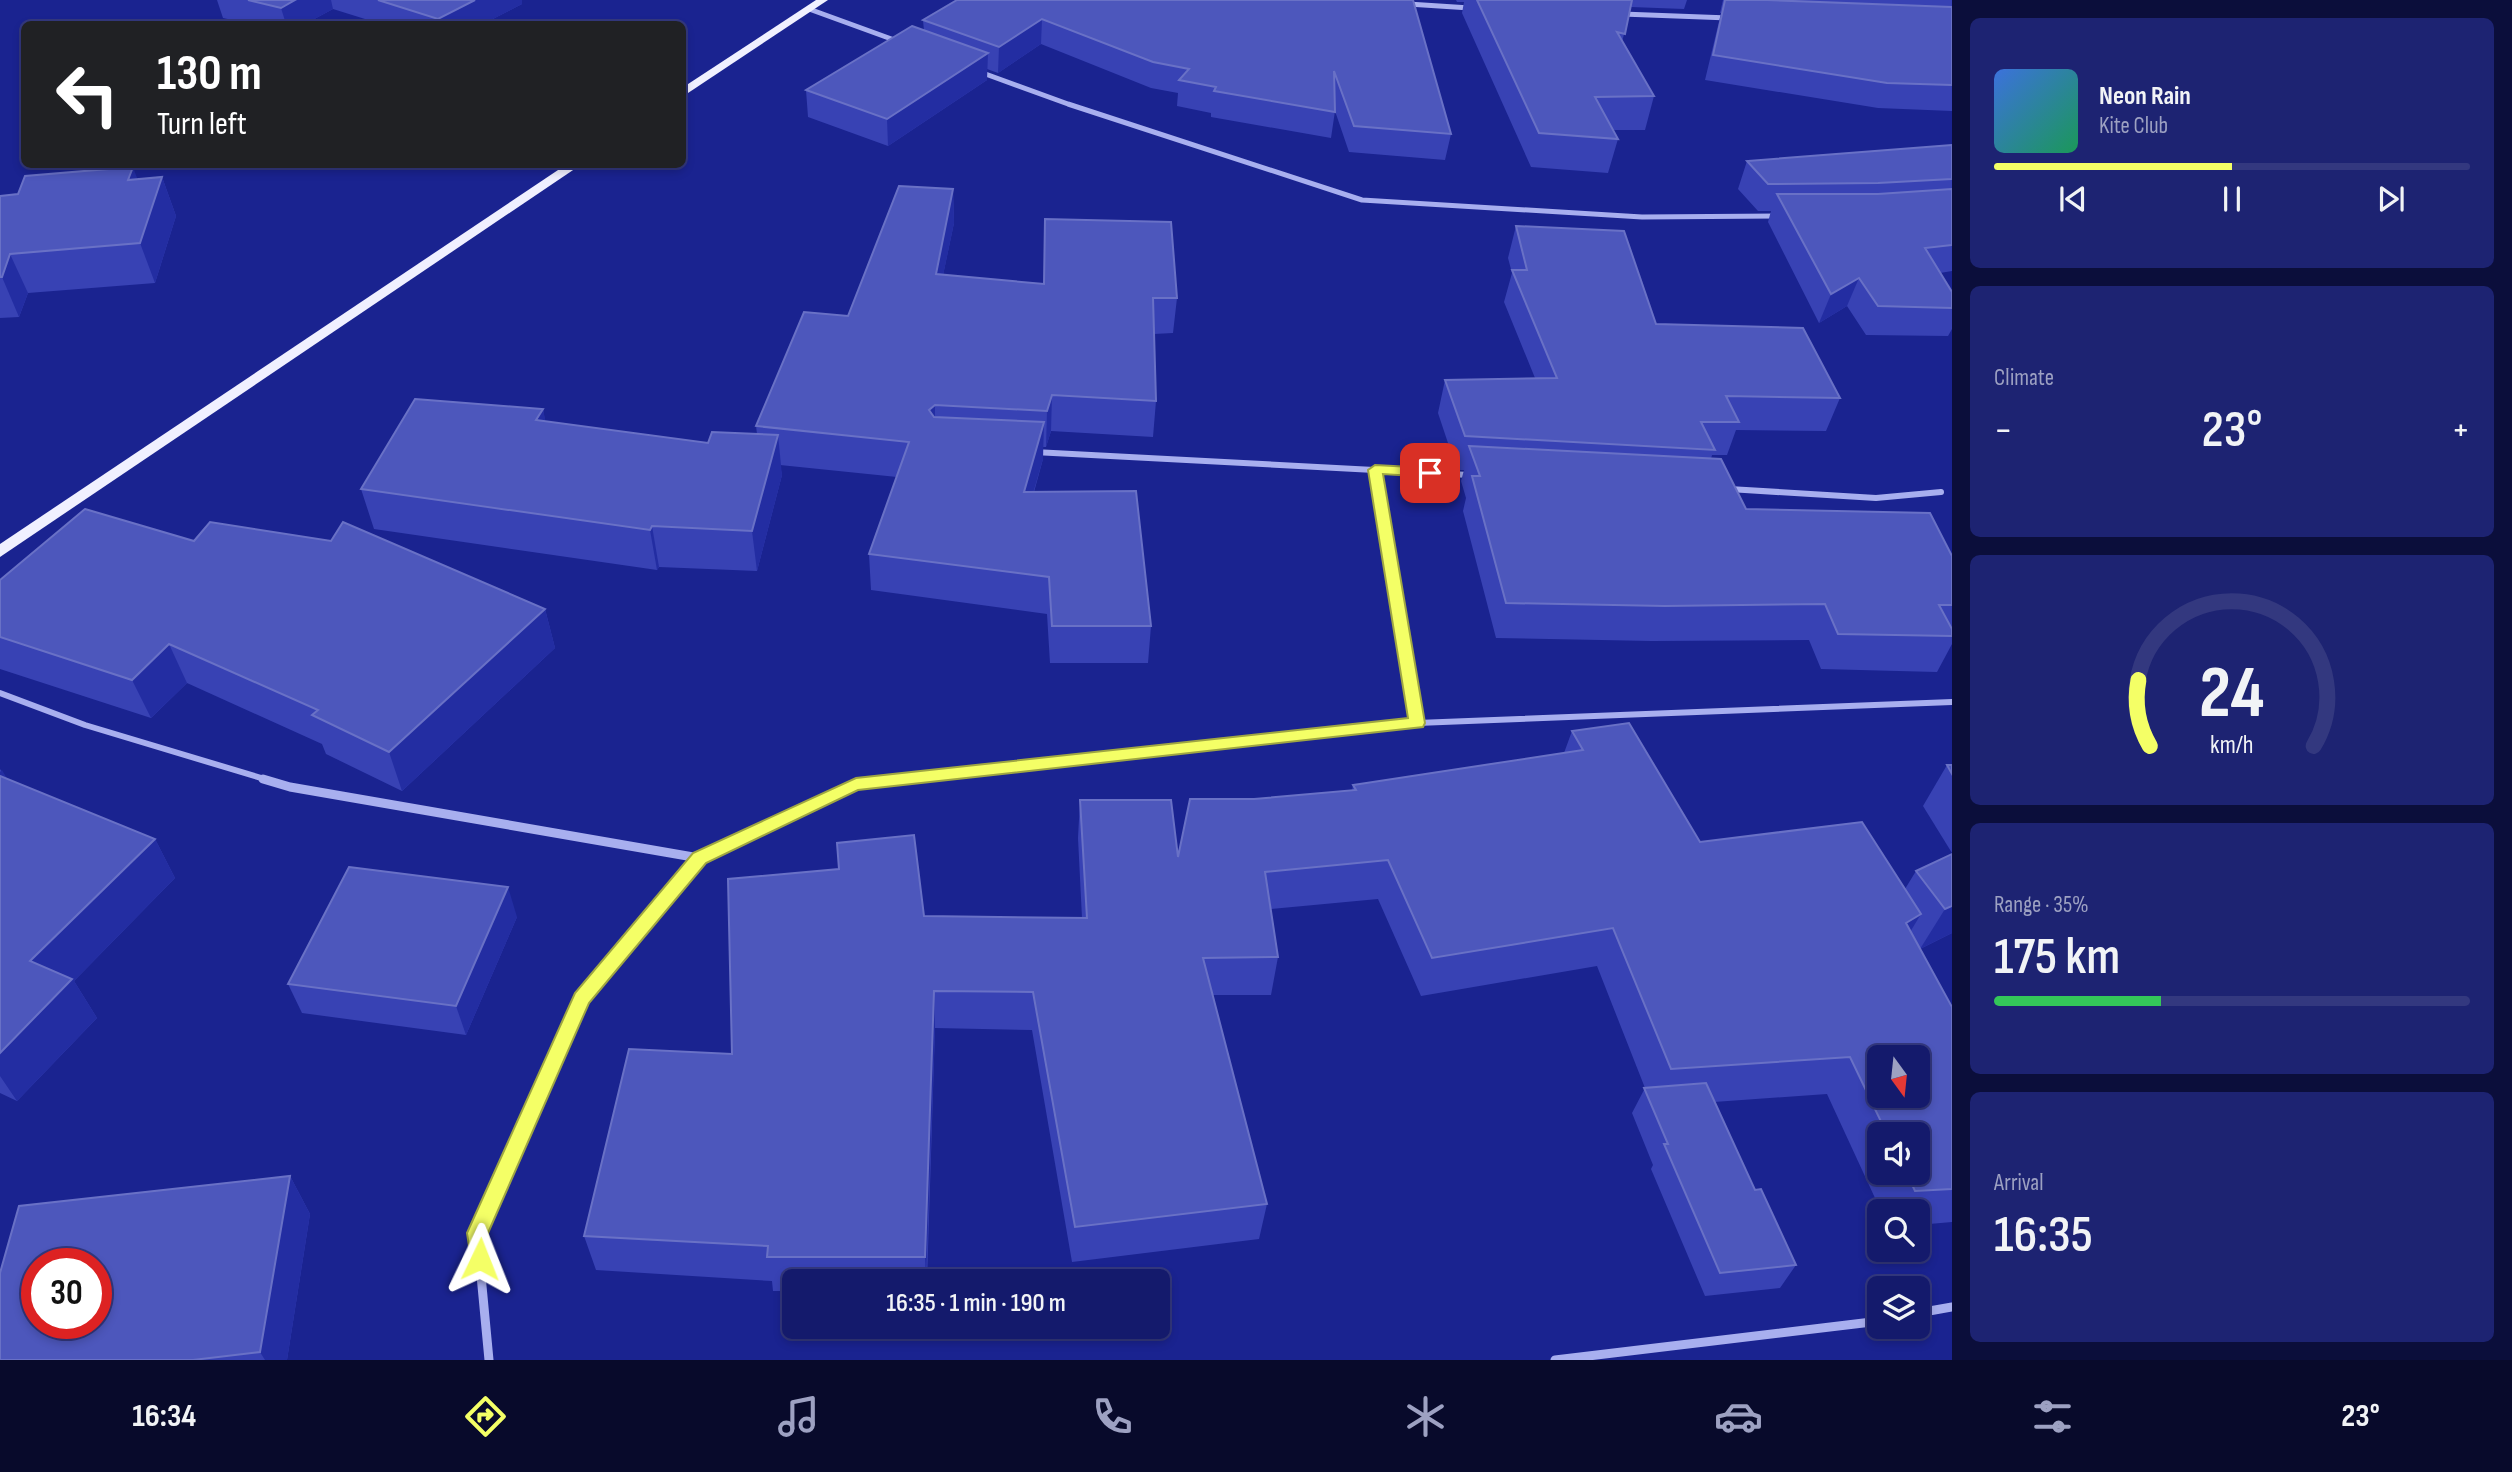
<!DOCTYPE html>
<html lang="en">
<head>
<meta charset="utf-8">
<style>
	:root { --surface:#141a6c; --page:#1d2372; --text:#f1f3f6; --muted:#9da1c2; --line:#33387f; --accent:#f4ff66 }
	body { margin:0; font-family:"Sofia Sans Condensed",sans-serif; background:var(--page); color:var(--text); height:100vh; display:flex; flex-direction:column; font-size:26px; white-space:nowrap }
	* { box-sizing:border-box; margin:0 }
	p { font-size:23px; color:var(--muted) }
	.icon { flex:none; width:38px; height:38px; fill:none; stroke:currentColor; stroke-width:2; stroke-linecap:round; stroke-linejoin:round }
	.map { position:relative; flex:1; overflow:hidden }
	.side { display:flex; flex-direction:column; gap:18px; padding:18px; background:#0b0e3b; width:560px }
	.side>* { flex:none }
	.hud { position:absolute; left:21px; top:21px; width:665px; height:147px; border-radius:10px; box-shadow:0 4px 10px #0003,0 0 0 2px var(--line); background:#202124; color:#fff; overflow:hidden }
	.needle { width:46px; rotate:165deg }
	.tools { position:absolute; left:1867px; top:1045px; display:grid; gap:14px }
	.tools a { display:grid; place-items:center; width:63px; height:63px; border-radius:10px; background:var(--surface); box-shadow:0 4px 10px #0003,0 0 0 2px var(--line); font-size:35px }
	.speed { position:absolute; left:21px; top:1248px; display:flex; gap:14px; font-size:35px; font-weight:700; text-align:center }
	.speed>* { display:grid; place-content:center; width:91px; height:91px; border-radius:50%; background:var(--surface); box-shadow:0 4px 10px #0003,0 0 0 2px var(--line); line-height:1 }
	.speed .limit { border:10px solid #d22; background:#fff; color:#111 }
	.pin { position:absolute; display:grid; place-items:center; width:60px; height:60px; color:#fff; margin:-30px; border-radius:14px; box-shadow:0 4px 10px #0006 }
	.me { position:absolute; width:77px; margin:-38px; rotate:2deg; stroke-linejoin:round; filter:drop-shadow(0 0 5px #0008) }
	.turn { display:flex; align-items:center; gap:24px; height:147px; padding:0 21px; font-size:32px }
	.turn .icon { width:91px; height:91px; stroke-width:2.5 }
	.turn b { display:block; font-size:49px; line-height:60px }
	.big { font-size:52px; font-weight:600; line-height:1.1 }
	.side .widget { flex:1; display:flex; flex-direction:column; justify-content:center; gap:10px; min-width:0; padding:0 24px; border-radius:10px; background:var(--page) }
	.side .dial { align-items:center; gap:0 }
	.dial svg { height:182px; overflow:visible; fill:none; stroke:var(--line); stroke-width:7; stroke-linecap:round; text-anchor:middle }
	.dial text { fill:var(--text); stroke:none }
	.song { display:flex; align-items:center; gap:21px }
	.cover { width:84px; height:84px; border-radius:10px; background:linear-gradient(135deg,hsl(220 70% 55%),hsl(150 70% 35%)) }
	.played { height:7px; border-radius:4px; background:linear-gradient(90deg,var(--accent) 50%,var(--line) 50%) }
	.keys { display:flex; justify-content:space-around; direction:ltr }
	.heat { display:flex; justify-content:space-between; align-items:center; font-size:38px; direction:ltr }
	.charge { height:10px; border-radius:5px; background:linear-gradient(90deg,#34c759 35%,var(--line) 0) }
	.trip { position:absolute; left:782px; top:1269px; width:388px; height:70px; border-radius:10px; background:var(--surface); box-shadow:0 4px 10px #0003,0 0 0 2px var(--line); font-weight:600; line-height:70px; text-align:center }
	.tab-bar { display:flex; height:112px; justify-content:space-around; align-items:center; background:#080a2b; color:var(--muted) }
	.tab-bar .icon { width:49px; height:49px }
	.tab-bar .selected { color:var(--accent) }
	.tab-bar b { font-size:32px; color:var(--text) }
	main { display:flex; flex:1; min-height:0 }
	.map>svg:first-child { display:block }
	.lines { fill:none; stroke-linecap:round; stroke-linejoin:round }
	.street-far2 { stroke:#a8afef; stroke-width:5 }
	.street-far1 { stroke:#a8afef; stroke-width:6 }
	.street { stroke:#a8afef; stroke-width:9 }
	.primary { fill:#f0f0ff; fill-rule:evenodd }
	.wall { fill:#3842b4; fill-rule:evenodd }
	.shaded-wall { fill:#232da2 }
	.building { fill:#4d57bc; stroke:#6971c6; stroke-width:2; fill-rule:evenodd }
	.route { fill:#f4ff66; stroke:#9fa642; stroke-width:2 }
</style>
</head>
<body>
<main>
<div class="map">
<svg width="1952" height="1360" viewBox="0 0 1952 1360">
	<rect width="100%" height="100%" fill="#1a2390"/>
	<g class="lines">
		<!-- street-far2 -->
		<g class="street-far2">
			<polyline points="1408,4 1470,8"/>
			<polyline points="809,9 897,41"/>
			<polyline points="1622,14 1729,18"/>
			<polyline points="980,72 1068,104 1362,200 1642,217 1777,216"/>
		</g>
		<!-- street-far1 -->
		<g class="street-far1">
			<polyline points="1034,452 1469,475"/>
			<polyline points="1375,470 1417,723"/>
			<polyline points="1729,489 1876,498 1941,492"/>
			<polyline points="0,693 85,725 268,780"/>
			<polyline points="888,780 1417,723 1952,702"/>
		</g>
		<!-- street -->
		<g class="street">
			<polyline points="263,779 290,787 699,858"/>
			<polyline points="1918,1313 1952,1307"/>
			<polyline points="489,1360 477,1233 581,998 699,858 856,784 904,779"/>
			<polyline points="1555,1360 1880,1321"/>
		</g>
		<!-- primary -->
		<g class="primary">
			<polygon points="816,0 828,0 682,97 682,88"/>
			<polygon points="567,164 582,164 0,557 0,544"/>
		</g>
	</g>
	<!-- wall -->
	<g class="wall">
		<polygon points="217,0 522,0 522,4 483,24 381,24 333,9 305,24 251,24 223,18"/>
		<polygon points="1413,0 1451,134 1445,160 1349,152 1335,111 1331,138 1211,117 1211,113 1177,106 1178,93 1151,88 1041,44 998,73 987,69 987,80 888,146 808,117 806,90 924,31 923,20"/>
		<polygon points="1456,0 1687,0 1684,9 1631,7 1622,42 1654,96 1645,130 1613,130 1618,139 1608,173 1531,167 1462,13 1464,2 1457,2"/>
		<polygon points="1723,0 1952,0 1952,111 1878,108 1705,80 1721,13 1720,13"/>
		<polygon points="1952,145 1952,271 1940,273 1952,292 1952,329 1948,336 1866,335 1847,306 1819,323 1768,222 1771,211 1758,211 1738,189 1747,161"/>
		<polygon points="162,177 176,216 155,283 28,293 19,317 0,318 0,196"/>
		<polygon points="953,189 954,223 943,275 1177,298 1173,333 1154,334 1156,401 1153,437 1051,431 1046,447 1043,447 1043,459 1034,492 1151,626 1148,663 1050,663 1047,614 871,590 869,554 897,477 780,465 782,475 757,571 659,567 657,570 374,529 361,489 543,409 545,421 708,443 757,434 756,426"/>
		<polygon points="1516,226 1656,324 1840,398 1826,431 1736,430 1727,455 1712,455 1711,459 1746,509 1952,556 1952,644 1937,672 1821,669 1809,640 1652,641 1496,638 1463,511 1466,498 1461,481 1464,470 1457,470 1438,413 1445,380 1535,378 1504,302 1512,273 1508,258"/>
		<polygon points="194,541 545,609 555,648 402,791 326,754 322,744 187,683 151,718 0,669 0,580"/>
		<path d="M1572 731 1700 842 1905 889 1916 871 1952 854V933L1920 949 1952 1007V1222L1918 1225V1211H1881L1827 1094 1714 1102 1755 1190 1796 1265 1780 1288 1705 1296 1651 1169 1653 1165 1632 1113 1645 1088 1597 966 1421 996 1378 899 1271 909 1278 957 1271 995H1213L1267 1204 1259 1239 1072 1262 1032 1030 935 1028 927 1281H794V1291H773L772 1281 596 1270 584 1236 732 1054 924 916 1082 918 1078 838 1080 800 1178 857 1254 799 1352 791 1353 785 1564 753ZM1880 1134H1918V1172H1880Z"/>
		<polygon points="1947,765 1952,765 1952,853 1923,806"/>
		<polygon points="0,769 7,779 155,839 175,878 74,981 97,1018 17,1101 0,1093"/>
		<polygon points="517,917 466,1035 302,1013 288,984"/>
		<polygon points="290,1176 310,1214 287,1360 0,1360"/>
	</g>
	<!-- shaded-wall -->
	<g class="shaded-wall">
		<polygon points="295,0 331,0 333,9 305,24 286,24 281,8"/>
		<polygon points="475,0 522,0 522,4 483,24 439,24 438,19"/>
		<polygon points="1042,19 1041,44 998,73 999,47"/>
		<polygon points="988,53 987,80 888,146 887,119"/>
		<polygon points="133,167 147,205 128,180"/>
		<polygon points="162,177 176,216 155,283 140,243"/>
		<polygon points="953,189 954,223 936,309 936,274"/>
		<polygon points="10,254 28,293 19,317 2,277"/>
		<polygon points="1859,278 1847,306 1819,323 1831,294"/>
		<polygon points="1052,395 1051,431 1046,447 1047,411"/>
		<polygon points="935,405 935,441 929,410"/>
		<polygon points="543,409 551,448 536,420"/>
		<polygon points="1044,422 1043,459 1023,528 1024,492"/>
		<polygon points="778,435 782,475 757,571 752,531"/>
		<polygon points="652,526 659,567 657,570 650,530"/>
		<polygon points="545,609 555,648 402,791 389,752"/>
		<polygon points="169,644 187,683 151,718 132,680"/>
		<polygon points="2,770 26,811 0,780 0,772"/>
		<polygon points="155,839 175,878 74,981 97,1018 17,1101 0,1076 0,1053 30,961"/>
		<polygon points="508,887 517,917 466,1035 456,1006"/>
		<polygon points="1952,906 1952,933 1920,949 1945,909"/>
		<polygon points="1921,914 1898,952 1906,923"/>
		<polygon points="934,991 935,1028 926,1281 925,1257"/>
		<polygon points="290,1176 310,1214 287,1360 265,1360 260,1352"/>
	</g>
	<!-- building -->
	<g class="building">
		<polygon points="248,0 295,0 281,8"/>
		<polygon points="378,0 475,0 438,19"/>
		<polygon points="957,0 1413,0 1451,134 1354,126 1334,71 1335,112 1214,91 1216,87 1179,80 1189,69 1153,62 1042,19 999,47 923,20"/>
		<polygon points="1477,0 1632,0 1625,34 1617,32 1654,96 1595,97 1618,139 1539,133"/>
		<polygon points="1725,0 1767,0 1952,7 1952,85 1887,83 1713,55"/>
		<polygon points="912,26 988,53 887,119 806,90"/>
		<polygon points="1952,145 1952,179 1878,183 1768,184 1747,161"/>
		<polygon points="133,167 128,180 162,177 140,243 10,254 2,277 0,277 0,196 18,194 25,176"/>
		<polygon points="899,186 953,189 936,274 1044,284 1045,219 1171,222 1177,298 1153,298 1156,401 1052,395 1047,411 935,405 929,410 934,417 1044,422 1024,492 1136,491 1151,626 1052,626 1049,577 869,554 909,442 756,426 804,312 848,316"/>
		<polygon points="1952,189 1952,245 1925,248 1952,292 1952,308 1878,306 1859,278 1831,294 1777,194 1878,194"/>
		<polygon points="1516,226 1624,231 1656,324 1803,328 1840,398 1726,396 1739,422 1701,422 1715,450 1465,436 1445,380 1557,378 1512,270 1527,270"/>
		<polygon points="415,399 543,409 536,420 708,443 712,432 778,435 752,531 652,526 650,530 361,489"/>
		<polygon points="1469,446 1721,459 1746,509 1930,513 1952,556 1952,605 1939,605 1952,629 1952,636 1838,634 1825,604 1665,606 1506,603 1472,476 1480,476"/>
		<polygon points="85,509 194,541 210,522 331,541 343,522 545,609 389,752 312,715 318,710 169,644 132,680 0,637 0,580"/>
		<path d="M1629 723 1700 842 1862 822 1921 914 1906 923 1952 1007V1189L1915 1191 1906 1172H1918V1134H1887L1850 1057 1671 1069 1613 928 1432 958 1388 860 1265 872 1278 957 1203 958 1267 1204 1075 1227 1033 992 934 991 925 1257H767L768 1246 584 1236 629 1049 732 1054 728 879 839 869 837 843 914 835 924 916 1087 918 1080 800H1171L1178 857 1190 799H1254L1356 790 1353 785 1583 750 1572 731ZM1880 1057H1918V1096H1880Z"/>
		<polygon points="1947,765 1952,765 1952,774"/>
		<polygon points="0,776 155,839 30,961 72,979 0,1053"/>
		<polygon points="1952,854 1952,906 1945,909 1916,871"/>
		<polygon points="349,867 508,887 456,1006 288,984"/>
		<polygon points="1706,1083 1755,1190 1761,1189 1796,1265 1720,1273 1664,1144 1668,1144 1644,1088"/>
		<path d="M290 1176 260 1352 193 1360H0V1273L19 1206ZM37 1264H96V1323H37Z"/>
	</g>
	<!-- route -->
	<polygon class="route" points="1375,465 1430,468 1437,473 1430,477 1383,474 1425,723 1423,727 858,790 706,863 589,1003 488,1233 490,1259 487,1266 480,1269 472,1266 467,1233 575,993 693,853 856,778 1408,718 1368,470"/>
</svg>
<div class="tools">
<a><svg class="needle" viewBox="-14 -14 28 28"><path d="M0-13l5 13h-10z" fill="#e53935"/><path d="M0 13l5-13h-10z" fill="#9da1c2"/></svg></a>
<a><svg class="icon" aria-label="sound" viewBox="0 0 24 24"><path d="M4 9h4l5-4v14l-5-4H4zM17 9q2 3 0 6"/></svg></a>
<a><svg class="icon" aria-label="search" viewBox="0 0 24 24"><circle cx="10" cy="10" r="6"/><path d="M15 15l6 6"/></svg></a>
<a><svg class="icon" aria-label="layers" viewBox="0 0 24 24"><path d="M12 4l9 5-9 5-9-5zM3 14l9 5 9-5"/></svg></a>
</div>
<div class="speed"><div class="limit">30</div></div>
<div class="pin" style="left:1430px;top:473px;background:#d93025"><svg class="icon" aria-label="arrive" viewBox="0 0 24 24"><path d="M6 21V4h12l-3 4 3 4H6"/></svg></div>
<svg class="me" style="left:480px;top:1259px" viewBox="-20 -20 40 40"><path d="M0-17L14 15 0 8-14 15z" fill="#f4ff66" stroke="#fff" stroke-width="4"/></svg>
<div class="trip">16:35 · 1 min · 190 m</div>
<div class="hud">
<div class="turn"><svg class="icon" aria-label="left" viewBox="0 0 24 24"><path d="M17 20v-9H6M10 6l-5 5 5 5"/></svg><div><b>130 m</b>Turn left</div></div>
</div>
</div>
<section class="side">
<div class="widget">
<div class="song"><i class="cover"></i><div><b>Neon Rain</b><p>Kite Club</p></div></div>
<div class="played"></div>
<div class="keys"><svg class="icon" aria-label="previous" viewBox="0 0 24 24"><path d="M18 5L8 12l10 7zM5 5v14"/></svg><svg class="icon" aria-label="pause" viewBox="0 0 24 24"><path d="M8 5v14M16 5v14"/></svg><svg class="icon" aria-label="next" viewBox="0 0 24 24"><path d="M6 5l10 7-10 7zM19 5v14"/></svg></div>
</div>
<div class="widget"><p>Climate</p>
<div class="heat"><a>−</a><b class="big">23°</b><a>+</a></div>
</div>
<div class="widget dial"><svg viewBox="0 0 100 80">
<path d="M14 69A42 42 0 1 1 86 69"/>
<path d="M14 69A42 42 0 0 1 9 40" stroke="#f4ff66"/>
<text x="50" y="56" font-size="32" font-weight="700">24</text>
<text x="50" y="72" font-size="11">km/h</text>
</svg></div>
<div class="widget"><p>Range · 35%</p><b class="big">175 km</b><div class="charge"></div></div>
<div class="widget"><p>Arrival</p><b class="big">16:35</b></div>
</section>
</main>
<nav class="tab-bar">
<b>16:34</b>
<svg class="icon selected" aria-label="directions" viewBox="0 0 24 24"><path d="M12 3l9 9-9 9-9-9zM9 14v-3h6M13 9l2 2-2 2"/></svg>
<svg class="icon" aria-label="music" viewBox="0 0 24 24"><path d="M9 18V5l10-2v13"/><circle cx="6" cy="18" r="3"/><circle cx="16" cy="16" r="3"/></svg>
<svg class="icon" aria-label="phone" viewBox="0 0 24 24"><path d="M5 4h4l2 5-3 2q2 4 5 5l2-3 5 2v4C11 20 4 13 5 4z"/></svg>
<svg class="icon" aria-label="climate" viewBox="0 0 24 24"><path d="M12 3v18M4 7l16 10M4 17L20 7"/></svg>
<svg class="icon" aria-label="car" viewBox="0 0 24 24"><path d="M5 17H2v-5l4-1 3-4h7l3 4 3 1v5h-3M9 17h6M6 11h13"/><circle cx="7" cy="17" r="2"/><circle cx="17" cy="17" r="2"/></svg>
<svg class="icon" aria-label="filters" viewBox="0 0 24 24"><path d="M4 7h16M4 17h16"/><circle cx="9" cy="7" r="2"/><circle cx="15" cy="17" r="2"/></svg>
<b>23°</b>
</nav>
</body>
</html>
